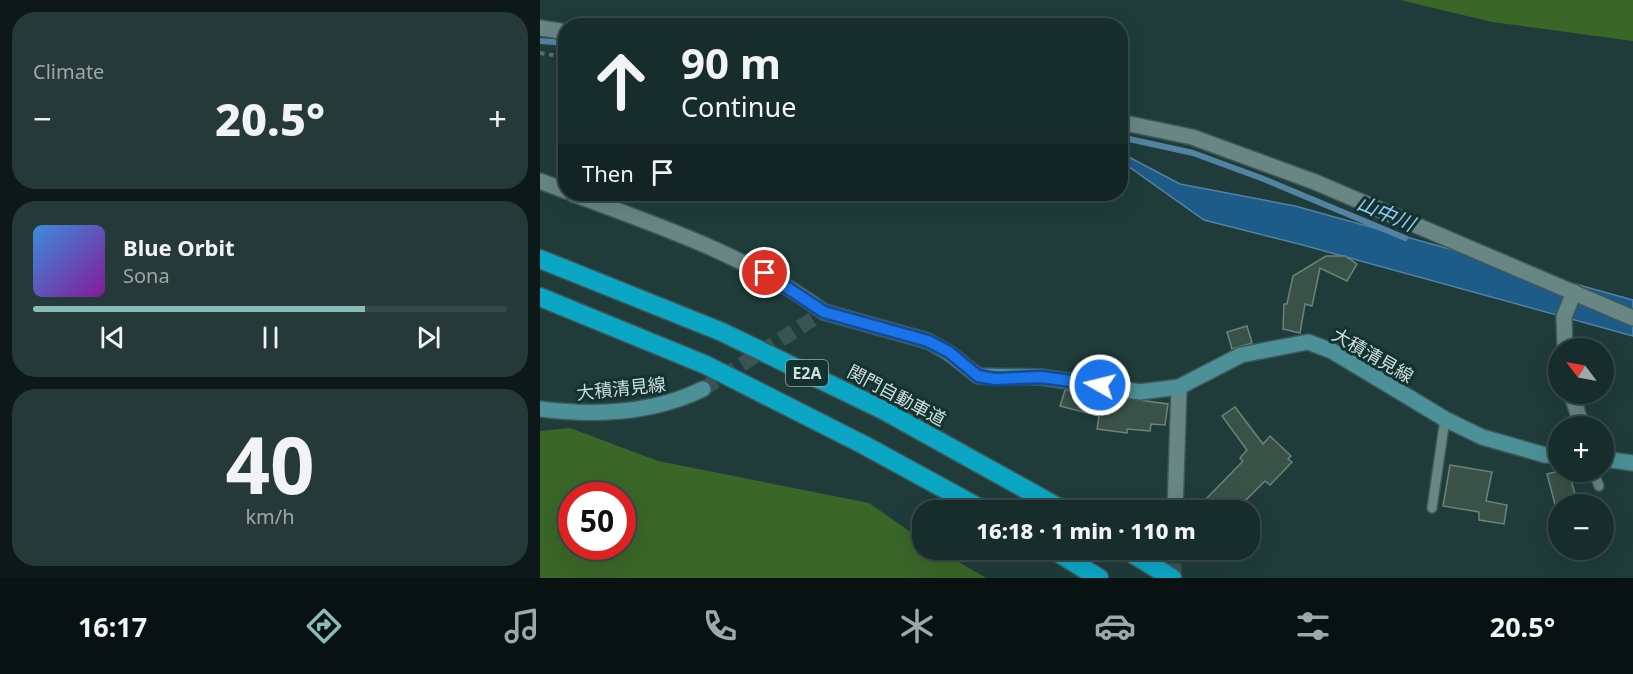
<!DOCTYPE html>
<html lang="en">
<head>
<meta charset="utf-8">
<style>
	:root { --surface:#172d2c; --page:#243938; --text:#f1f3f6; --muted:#9ea8a9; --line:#364948; --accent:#8bbbb9 }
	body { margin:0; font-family:"Noto Sans","Noto Sans JP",sans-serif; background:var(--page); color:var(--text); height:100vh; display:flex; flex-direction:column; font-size:22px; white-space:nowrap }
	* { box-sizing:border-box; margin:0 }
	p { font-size:20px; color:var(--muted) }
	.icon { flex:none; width:33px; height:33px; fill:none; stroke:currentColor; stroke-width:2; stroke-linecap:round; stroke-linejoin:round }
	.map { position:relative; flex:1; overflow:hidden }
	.side { display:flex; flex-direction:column; gap:12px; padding:12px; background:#0d1918; width:540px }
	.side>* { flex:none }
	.banner { position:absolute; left:18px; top:18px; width:570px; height:183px; border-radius:24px; box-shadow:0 6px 24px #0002,0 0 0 2px var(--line); background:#172d2c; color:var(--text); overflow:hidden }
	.needle { width:39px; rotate:302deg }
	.controls { position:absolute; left:1008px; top:338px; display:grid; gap:12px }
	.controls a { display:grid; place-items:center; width:66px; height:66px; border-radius:50%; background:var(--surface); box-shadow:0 6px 24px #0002,0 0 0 2px var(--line); font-size:30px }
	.speed { position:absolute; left:18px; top:482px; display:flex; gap:12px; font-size:30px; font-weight:700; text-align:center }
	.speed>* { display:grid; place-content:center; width:78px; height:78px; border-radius:50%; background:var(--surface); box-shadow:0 6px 24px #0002,0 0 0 2px var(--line); line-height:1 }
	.speed .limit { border:9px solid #d22; background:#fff; color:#111 }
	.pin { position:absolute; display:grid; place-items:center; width:51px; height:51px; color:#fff; margin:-26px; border:3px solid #fff; border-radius:50%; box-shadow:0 2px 6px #0007 }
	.me { position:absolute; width:66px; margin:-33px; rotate:278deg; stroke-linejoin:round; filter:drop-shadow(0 0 4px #0008) }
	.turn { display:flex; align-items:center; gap:21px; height:126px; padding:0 24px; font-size:27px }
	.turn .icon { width:78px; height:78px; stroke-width:2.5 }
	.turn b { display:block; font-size:42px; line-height:51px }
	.then { display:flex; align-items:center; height:57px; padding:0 24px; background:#0003; gap:12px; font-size:22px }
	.big { font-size:45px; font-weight:800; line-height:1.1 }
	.side .widget { flex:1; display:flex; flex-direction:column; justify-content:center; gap:9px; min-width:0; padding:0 21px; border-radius:24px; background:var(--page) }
	.side .dial { align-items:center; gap:0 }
	.dial b { font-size:78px; line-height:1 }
	.song { display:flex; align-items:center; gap:18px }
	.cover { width:72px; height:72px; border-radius:9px; background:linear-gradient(135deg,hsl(210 70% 55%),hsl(290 70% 35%)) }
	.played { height:6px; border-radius:3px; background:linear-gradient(90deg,var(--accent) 70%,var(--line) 70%) }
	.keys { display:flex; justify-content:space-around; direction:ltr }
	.heat { display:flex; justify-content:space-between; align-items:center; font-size:33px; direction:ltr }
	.trip { position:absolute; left:372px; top:500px; width:348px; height:60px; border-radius:24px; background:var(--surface); box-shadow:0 6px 24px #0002,0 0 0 2px var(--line); font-weight:800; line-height:60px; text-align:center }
	.menu { display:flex; height:96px; justify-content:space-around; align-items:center; background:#091212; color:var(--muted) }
	.menu .icon { width:42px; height:42px }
	.menu .current { color:var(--accent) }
	.menu b { font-size:27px; color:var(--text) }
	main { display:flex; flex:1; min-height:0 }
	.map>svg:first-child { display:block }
	.green { fill:#3a6628; fill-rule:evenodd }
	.water { fill:#1d5b88; stroke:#5283a2; stroke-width:1.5 }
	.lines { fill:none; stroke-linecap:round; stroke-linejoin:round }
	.stream { stroke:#5283a2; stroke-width:6 }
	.building { fill:#395146; stroke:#6a8477; stroke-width:1.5 }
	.minor-tunnel { stroke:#395453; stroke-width:15; stroke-dasharray:15 8; stroke-linecap:butt }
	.secondary-tunnel { stroke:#395453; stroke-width:15; stroke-dasharray:15 8; stroke-linecap:butt }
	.service-casing { stroke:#3d5857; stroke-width:12 }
	.minor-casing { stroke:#3d5857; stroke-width:18 }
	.secondary-casing { stroke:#3d5857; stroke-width:18 }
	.motorway-casing { stroke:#3d5857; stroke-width:21 }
	.path { stroke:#58716f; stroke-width:4; stroke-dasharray:4.5 4.5; stroke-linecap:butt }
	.service { stroke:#678684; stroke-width:9 }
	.minor { stroke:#678684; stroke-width:15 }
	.secondary { stroke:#4c9098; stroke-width:15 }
	.motorway { stroke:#0ca6c5; stroke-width:18 }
	.route-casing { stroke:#114b97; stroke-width:15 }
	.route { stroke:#1a73e8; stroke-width:10 }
	.labels { text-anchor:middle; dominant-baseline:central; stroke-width:6; stroke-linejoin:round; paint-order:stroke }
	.shield { fill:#143230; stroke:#96abaa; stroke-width:1.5 }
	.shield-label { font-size:16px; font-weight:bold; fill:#cedfde }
	.street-label { font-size:18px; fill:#cedfde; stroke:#143230 }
	.water-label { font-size:20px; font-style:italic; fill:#91cbfa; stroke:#143230 }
</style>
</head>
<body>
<main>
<section class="side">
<div class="widget"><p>Climate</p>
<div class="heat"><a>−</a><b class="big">20.5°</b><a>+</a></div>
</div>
<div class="widget">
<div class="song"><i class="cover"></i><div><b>Blue Orbit</b><p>Sona</p></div></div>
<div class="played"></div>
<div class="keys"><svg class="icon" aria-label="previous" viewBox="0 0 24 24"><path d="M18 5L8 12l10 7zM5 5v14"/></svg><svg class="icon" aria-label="pause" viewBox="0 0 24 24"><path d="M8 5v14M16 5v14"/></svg><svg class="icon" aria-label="next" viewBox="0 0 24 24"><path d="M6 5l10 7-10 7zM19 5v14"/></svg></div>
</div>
<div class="widget dial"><b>40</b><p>km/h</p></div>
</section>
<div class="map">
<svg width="1093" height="578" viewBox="0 0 1093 578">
	<rect width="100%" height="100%" fill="#1f3c3a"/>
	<!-- green -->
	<g class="green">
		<polygon points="860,0 1093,0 1093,41 952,22"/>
		<path d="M30 428 118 461 329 503 382 540V549H397L446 578H0V431ZM32 495H82V546H32Z"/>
	</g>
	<!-- water -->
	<polygon class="water" points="581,153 640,184 755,206 1093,300 1093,336 759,244 664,220 581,161"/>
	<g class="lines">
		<!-- stream -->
		<g class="stream">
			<polyline points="0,41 26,43"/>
			<polyline points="580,137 653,153 721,178 865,238"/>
		</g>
	</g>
	<!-- building -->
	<g class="building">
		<polygon points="786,256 805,256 817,264 807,281 780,268 772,306 765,304 760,333 743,329 744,304 747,304 753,276"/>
		<polygon points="707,326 712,343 692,349 687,332"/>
		<polygon points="525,390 628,404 625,425 611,424 610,431 587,429 587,433 557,429 559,416 520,406"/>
		<polygon points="695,407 723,444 730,436 751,456 748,459 752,462 730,485 725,481 696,510 677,510 666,499 703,461 700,458 707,450 682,416"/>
		<polygon points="910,465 952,472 946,501 967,505 964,524 939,520 939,512 903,506"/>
		<polygon points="1019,471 1029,471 1037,502 1018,504 1016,508 1007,474"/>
	</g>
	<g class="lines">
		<!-- minor-tunnel -->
		<polyline class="minor-tunnel" points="634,578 634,549"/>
		<!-- secondary-tunnel -->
		<polyline class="secondary-tunnel" points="163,389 284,312"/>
		<!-- service casing -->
		<g class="service-casing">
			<g id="service">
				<polyline points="1053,471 1059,486"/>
				<polyline points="892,508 905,419"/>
				<polyline points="661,549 685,555 691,549"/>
			</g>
		</g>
		<!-- minor casing -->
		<g class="minor-casing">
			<g id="minor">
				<polyline points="0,28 26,32"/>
				<polyline points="580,122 652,137 775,182 1093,318"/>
				<polyline points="0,181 26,191"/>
				<path d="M33 194C119 226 209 256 284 312"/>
				<polyline points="1025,348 1024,317 1034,292"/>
				<polyline points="1031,393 1042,426"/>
				<polyline points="635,510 639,387"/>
			</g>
		</g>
		<!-- secondary casing -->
		<g class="secondary-casing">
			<g id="secondary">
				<polyline points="284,312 388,341 409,353 438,376 501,377 600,392 639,387 701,355 768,342 792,351 905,419 942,437 1005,455 1018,455"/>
				<path d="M0 409C55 416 114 413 163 389"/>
				<polyline points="1064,459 1093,463"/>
			</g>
		</g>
		<!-- motorway casing -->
		<g class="motorway-casing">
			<g id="motorway">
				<polyline points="0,259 182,332 343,410 523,510"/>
				<polyline points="0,297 166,365 324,445 443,510"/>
				<polyline points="512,549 559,578"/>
				<polyline points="585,549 632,578"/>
			</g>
		</g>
		<!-- path -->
		<polyline class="path" points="0,53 26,57"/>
		<!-- service -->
		<use href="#service" class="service"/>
		<!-- minor -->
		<use href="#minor" class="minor"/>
		<!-- secondary -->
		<use href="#secondary" class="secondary"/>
		<!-- motorway -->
		<use href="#motorway" class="motorway"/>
	</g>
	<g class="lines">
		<!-- route casing -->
		<g class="route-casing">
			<polyline id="route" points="225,273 284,312 388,341 409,352 438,376 455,379 501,377 560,385"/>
		</g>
		<!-- route -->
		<use href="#route" class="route"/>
	</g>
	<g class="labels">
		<!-- shield labels -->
		<rect class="shield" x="246" y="360" width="42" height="26" rx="4.5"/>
		<g class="shield-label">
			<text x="267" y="373">E2A</text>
		</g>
		<!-- street labels -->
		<g class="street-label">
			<text transform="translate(833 355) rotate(30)">大積清見線</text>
			<text transform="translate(81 388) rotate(-6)">大積清見線</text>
			<text transform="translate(357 395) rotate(28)">関門自動車道</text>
		</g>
		<!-- water labels -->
		<g class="water-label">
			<text transform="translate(846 213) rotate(23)">山中川</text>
		</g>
	</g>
</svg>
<div class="controls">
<a><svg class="needle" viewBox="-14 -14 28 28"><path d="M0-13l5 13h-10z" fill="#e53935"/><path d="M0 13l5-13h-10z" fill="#9ea8a9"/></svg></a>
<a>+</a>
<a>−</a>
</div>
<div class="speed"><div class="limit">50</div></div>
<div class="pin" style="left:225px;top:273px;background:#d93025"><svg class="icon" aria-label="arrive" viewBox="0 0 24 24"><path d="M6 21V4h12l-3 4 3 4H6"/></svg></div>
<svg class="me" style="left:560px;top:385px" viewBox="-20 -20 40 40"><circle r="17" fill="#1a73e8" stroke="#fff" stroke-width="3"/><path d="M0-11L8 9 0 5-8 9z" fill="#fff"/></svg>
<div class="trip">16:18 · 1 min · 110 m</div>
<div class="banner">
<div class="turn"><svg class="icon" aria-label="ahead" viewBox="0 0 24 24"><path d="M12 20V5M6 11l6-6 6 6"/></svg><div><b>90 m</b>Continue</div></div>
<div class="then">Then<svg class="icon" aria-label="arrive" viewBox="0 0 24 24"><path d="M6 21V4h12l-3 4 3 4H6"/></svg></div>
</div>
</div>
</main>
<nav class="menu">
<b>16:17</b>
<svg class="icon current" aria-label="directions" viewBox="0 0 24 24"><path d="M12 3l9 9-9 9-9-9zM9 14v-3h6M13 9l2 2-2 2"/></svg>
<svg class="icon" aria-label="music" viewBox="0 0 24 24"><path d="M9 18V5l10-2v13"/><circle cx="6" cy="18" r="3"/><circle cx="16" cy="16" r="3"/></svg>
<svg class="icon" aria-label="phone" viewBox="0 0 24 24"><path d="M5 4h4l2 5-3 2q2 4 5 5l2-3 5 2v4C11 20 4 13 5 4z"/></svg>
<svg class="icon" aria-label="climate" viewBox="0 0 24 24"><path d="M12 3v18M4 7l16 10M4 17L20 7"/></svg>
<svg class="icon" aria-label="car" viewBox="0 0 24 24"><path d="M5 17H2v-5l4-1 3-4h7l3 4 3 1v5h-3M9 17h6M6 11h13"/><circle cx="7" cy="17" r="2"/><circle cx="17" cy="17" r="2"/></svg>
<svg class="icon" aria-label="filters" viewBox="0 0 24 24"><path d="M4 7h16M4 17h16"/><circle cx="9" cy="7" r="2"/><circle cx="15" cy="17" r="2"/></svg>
<b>20.5°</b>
</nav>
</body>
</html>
